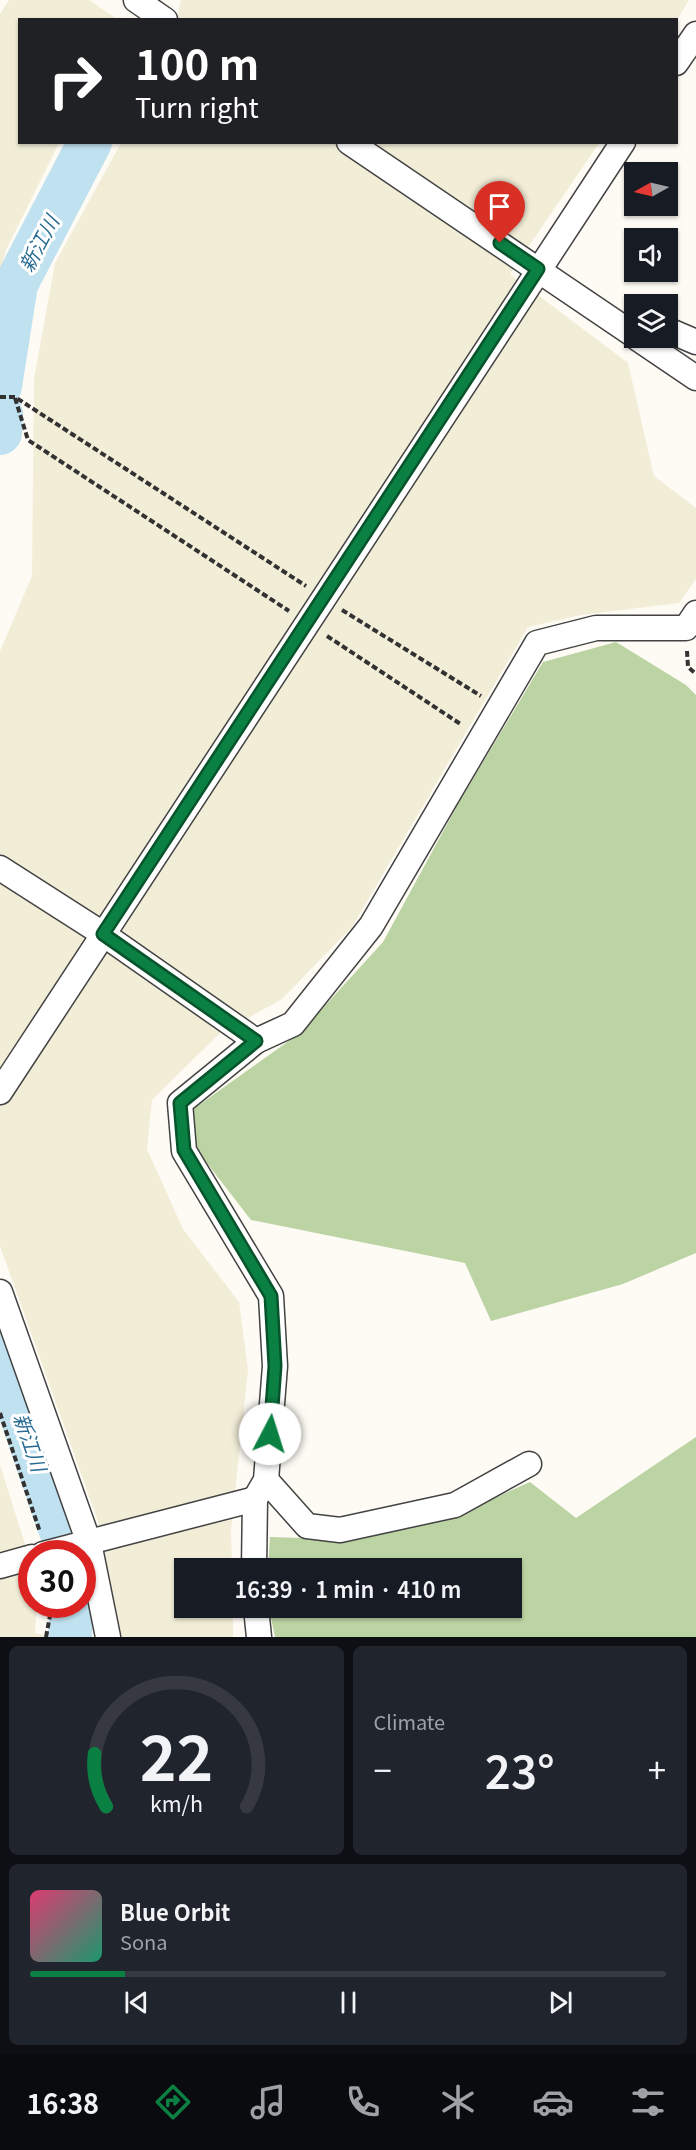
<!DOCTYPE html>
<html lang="en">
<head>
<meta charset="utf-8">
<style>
	:root { --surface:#171b24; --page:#20242c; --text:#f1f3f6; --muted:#9ea1a6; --line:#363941; --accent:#0b8043 }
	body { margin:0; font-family:Georgia,"Noto Sans JP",serif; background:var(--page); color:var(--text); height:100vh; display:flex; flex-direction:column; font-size:22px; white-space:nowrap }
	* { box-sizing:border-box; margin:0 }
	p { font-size:20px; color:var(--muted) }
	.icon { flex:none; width:33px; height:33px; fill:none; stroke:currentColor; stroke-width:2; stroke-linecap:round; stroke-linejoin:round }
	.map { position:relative; height:1637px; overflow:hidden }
	.sheet { display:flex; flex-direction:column; gap:9px; padding:9px; background:#0d0f14; flex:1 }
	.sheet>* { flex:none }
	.top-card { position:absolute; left:18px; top:18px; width:660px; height:126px; border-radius:0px; box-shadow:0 2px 4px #0004; background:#202124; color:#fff; overflow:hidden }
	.needle { width:39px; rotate:262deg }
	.controls { position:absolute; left:624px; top:162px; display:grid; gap:12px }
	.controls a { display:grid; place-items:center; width:54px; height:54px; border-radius:0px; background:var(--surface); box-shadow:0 2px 4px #0004; font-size:30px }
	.speed { position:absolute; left:18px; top:1540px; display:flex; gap:12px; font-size:30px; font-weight:700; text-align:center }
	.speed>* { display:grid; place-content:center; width:78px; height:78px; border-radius:50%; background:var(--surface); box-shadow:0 2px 4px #0004; line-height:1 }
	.speed .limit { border:9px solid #d22; background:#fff; color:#111 }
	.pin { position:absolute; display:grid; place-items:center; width:51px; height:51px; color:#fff; margin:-62px -26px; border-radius:50% 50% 50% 0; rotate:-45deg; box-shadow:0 0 6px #0007 }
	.pin .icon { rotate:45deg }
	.me { position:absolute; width:66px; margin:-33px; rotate:5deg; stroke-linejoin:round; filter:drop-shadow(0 0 4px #0008) }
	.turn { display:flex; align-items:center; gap:21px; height:126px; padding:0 18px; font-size:27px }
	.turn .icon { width:78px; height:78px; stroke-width:2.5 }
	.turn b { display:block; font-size:42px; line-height:51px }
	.big { font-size:45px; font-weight:600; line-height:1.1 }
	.sheet .card { flex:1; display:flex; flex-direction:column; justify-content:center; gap:9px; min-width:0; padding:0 21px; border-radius:9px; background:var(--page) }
	.sheet .dial { align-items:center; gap:0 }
	.dial svg { height:156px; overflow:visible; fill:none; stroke:var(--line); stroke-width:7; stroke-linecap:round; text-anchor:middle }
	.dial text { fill:var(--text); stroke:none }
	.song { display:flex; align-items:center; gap:18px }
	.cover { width:72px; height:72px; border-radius:9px; background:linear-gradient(135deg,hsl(340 70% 55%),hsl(160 70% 35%)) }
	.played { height:6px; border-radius:3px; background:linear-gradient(90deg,var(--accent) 15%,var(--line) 15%) }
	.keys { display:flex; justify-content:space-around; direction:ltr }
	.heat { display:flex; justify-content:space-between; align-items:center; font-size:33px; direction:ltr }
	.sheet .tiles { flex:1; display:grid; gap:9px; grid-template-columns:1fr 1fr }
	.card:last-child { grid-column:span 2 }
	.trip { position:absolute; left:174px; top:1558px; width:348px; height:60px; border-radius:0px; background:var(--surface); box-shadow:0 2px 4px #0004; font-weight:600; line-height:60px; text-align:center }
	.tabs { display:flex; height:96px; justify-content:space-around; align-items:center; background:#090b0e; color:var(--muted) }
	.tabs .icon { width:42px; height:42px }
	.tabs .on { color:var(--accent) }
	.tabs b { font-size:27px; color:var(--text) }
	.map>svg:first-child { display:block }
	.farmland { fill:#f1edd7 }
	.forest { fill:#bcd4a3 }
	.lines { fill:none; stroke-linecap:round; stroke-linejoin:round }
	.river { stroke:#c0e1ef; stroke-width:44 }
	.minor-casing { stroke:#434343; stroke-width:27 }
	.path { stroke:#323232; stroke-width:4; stroke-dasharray:6 3; stroke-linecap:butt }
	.minor { stroke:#fff; stroke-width:24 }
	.route-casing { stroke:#07532c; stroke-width:15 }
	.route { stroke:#0b8043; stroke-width:10 }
	.labels { text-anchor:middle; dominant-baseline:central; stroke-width:6; stroke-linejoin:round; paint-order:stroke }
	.water-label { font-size:20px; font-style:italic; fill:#296c93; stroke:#fff }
</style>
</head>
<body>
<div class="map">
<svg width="696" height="1637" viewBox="0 0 696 1637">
	<rect width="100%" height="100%" fill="#fefbf5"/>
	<!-- farmland -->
	<g class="farmland">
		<polygon points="9,0 89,0 117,19 20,20 20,142 59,143 6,250 0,272 0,14"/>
		<polygon points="181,0 689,0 677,20 176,20"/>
		<polygon points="121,143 599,143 510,274 628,363 654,476 696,508 696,579 679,603 581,615 528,627 352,927 282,999 219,1034 152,1100 147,1149 183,1229 239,1302 248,1370 231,1530 232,1569 184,1569 184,1608 233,1608 233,1637 122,1637 99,1524 0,1246 0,651 32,576 34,378 55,263"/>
		<polygon points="0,1465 31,1563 32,1605 37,1605 35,1633 53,1637 0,1637"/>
	</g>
	<!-- forest -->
	<g class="forest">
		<polygon points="616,642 686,685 696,695 696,1253 623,1284 491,1321 465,1263 251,1220 196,1149 192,1110 300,1033 383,942 458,804 543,662"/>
		<polygon points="696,1437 696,1637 275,1637 269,1608 512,1608 512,1569 268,1569 270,1537 336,1539 452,1517 530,1482 576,1518"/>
	</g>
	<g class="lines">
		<!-- river -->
		<g class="river">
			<polyline points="0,386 16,284 90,142"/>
			<polyline points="0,433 1,414"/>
			<polyline points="0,1352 61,1531"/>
			<polyline points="70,1637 72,1605"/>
		</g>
		<!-- minor casing -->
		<g class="minor-casing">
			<g id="minor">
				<polyline points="136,0 165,20"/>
				<polyline points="676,63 696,34"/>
				<polyline points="349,142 634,335"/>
				<polyline points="668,330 696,342"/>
				<polyline points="637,338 696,378"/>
				<polyline points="0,868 103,934 256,1041"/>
				<polyline points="0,1092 623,142"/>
				<polyline points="0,1292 89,1543 108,1637"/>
				<polyline points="266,1480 307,1526 340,1530 455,1505 529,1464"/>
				<polyline points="43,1554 255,1499"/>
				<polyline points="0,1566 32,1557"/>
				<polyline points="254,1569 255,1499 266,1480 275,1366 271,1296 184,1151 180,1103 256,1041 293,1024 371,926 537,643 596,628 686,628 696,613"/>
				<polyline points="256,1608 259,1637"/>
			</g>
		</g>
		<!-- path -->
		<g class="path">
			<polyline points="0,397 15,397 306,586"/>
			<polyline points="15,398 28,440 289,611"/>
			<polyline points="342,610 481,696"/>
			<polyline points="327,636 462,725"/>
			<polyline points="687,651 688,667 696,674"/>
			<polyline points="0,1413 40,1532"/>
			<polyline points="46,1637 52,1605"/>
		</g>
		<!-- minor -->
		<use href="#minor" class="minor"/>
	</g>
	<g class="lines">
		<!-- route casing -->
		<g class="route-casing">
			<polyline id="route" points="270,1434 275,1366 271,1296 184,1150 180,1103 256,1041 103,934 538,269 500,243"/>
		</g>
		<!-- route -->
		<use href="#route" class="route"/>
	</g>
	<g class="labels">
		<!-- water labels -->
		<g class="water-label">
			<text transform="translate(38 243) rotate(-62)">新江川</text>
			<text transform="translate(31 1442) rotate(71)">新江川</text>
		</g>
	</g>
</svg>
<div class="controls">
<a><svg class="needle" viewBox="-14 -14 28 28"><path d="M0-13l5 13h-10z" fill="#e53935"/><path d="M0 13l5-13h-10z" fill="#9ea1a6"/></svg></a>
<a><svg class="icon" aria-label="sound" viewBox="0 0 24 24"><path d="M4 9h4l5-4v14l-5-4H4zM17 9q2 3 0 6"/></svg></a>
<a><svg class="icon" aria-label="layers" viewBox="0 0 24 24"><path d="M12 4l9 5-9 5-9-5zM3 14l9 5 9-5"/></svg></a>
</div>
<div class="speed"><div class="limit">30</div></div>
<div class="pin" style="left:500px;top:243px;background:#d93025"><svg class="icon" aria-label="arrive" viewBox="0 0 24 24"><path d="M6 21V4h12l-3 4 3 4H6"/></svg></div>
<svg class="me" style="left:270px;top:1434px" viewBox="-20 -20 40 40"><circle r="19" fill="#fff"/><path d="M0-13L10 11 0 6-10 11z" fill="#0b8043"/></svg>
<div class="trip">16:39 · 1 min · 410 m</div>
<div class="top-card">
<div class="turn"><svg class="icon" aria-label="right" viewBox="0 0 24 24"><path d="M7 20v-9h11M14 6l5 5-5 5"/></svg><div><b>100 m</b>Turn right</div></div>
</div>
</div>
<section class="sheet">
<div class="tiles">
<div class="card dial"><svg viewBox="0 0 100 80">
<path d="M14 69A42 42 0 1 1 86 69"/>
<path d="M14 69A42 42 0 0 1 8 42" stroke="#0b8043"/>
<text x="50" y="56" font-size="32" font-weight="700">22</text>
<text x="50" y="72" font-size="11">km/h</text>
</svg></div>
<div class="card"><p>Climate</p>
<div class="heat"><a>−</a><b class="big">23°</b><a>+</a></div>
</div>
<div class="card">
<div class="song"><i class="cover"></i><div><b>Blue Orbit</b><p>Sona</p></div></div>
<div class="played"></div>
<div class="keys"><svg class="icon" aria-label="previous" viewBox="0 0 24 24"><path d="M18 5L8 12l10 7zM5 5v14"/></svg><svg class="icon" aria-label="pause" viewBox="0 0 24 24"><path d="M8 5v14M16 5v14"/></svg><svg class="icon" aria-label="next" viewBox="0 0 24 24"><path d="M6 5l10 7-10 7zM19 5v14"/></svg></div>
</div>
</div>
</section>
<nav class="tabs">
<b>16:38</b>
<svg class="icon on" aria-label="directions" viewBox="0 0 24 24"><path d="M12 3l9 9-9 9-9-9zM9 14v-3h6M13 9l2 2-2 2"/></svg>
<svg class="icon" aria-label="music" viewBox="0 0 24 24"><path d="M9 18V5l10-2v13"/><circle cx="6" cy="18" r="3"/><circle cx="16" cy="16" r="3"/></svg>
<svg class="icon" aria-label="phone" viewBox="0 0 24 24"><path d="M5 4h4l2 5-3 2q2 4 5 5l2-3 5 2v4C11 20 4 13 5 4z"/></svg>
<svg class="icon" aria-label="climate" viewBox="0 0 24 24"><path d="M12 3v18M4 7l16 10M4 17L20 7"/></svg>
<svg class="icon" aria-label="car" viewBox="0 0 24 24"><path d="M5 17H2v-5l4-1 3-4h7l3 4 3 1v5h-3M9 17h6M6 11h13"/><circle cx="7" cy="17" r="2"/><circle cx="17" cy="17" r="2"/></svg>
<svg class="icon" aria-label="filters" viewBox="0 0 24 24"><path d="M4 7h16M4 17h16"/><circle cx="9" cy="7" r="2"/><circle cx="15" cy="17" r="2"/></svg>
</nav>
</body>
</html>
